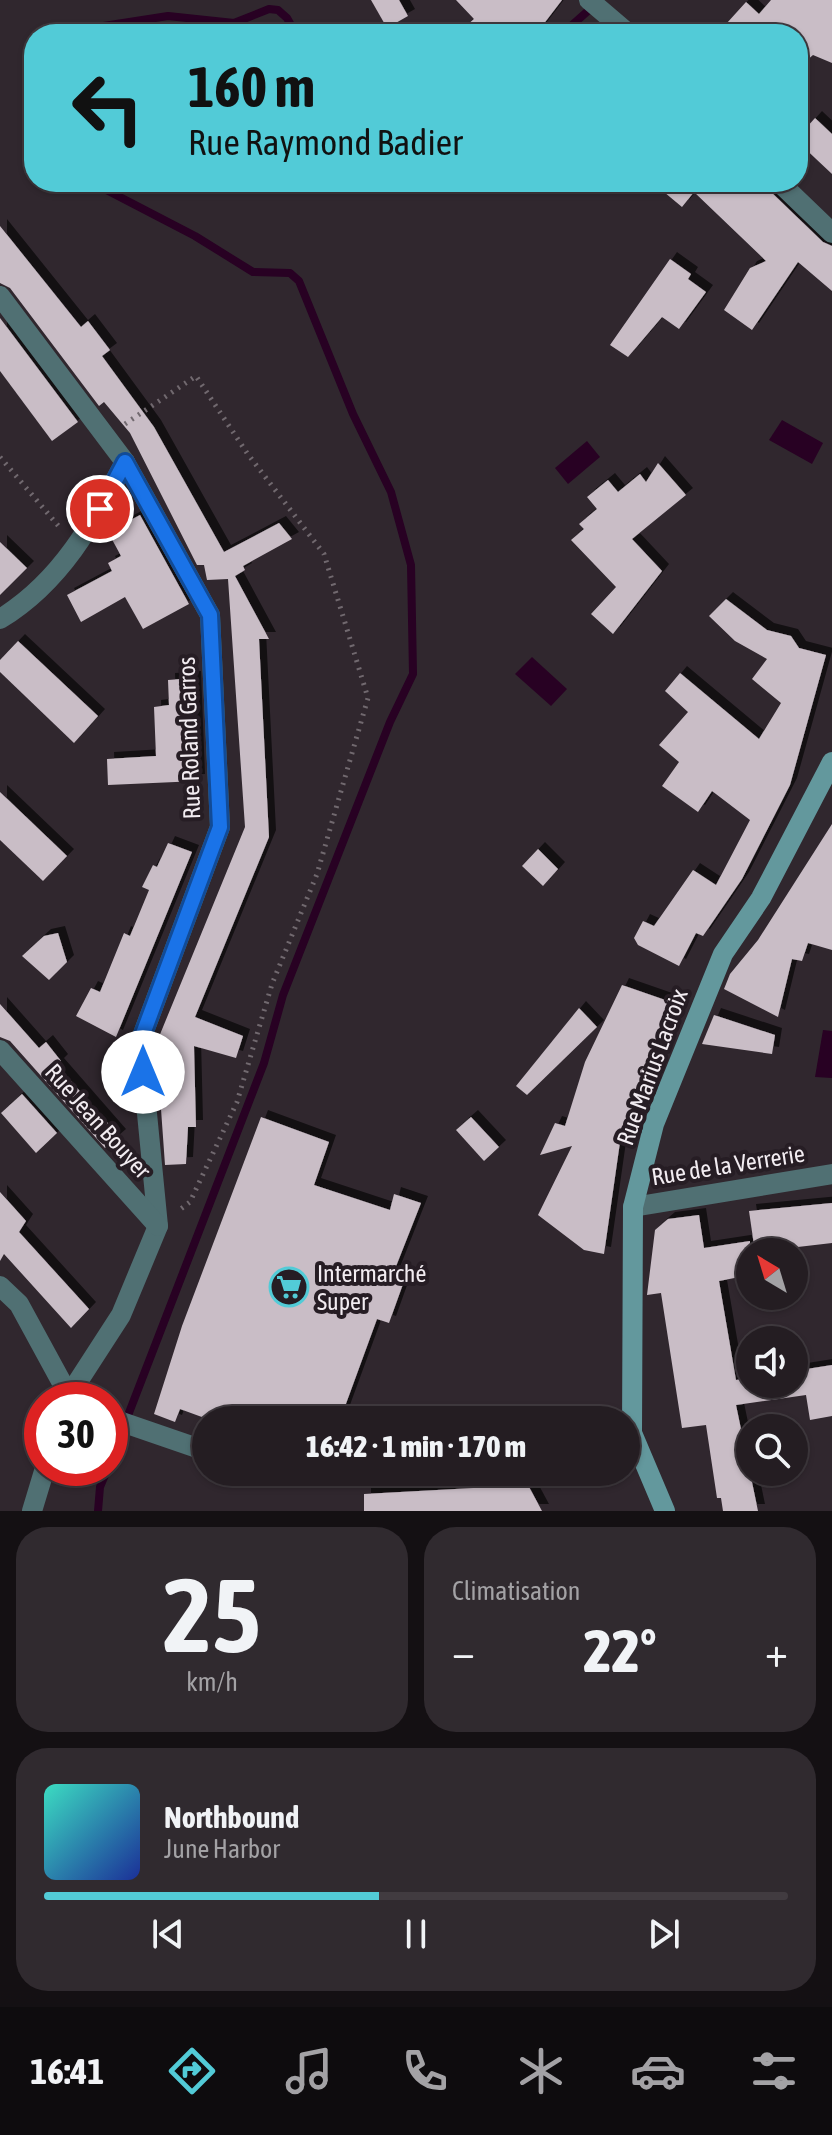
<!DOCTYPE html>
<html lang="fr">
<head>
<meta charset="utf-8">
<style>
	:root { --surface:#241d22; --page:#302a2f; --text:#f1f3f6; --muted:#a3a2a5; --line:#413b40; --accent:#52cbd7 }
	body { margin:0; font-family:"Asap Condensed",sans-serif; background:var(--page); color:var(--text); height:100vh; display:flex; flex-direction:column; font-size:30px; white-space:nowrap }
	* { box-sizing:border-box; margin:0 }
	p { font-size:26px; color:var(--muted) }
	.icon { flex:none; width:44px; height:44px; fill:none; stroke:currentColor; stroke-width:2; stroke-linecap:round; stroke-linejoin:round }
	.map { position:relative; height:1511px; overflow:hidden }
	.panel { display:flex; flex-direction:column; gap:16px; padding:16px; background:#141013; flex:1 }
	.panel>* { flex:none }
	.guide { position:absolute; left:24px; top:24px; width:784px; height:168px; border-radius:32px; box-shadow:0 2px 6px #0004,0 0 0 2px var(--line); background:#52cbd7; color:#111; overflow:hidden }
	.needle { width:52px; rotate:322deg }
	.tools { position:absolute; left:736px; top:1238px; display:grid; gap:16px }
	.tools a { display:grid; place-items:center; width:72px; height:72px; border-radius:50%; background:var(--surface); box-shadow:0 2px 6px #0004,0 0 0 2px var(--line); font-size:40px }
	.speed { position:absolute; left:24px; top:1382px; display:flex; gap:16px; font-size:40px; font-weight:700; text-align:center }
	.speed>* { display:grid; place-content:center; width:104px; height:104px; border-radius:50%; background:var(--surface); box-shadow:0 2px 6px #0004,0 0 0 2px var(--line); line-height:1 }
	.speed .limit { border:12px solid #d22; background:#fff; color:#111 }
	.pin { position:absolute; display:grid; place-items:center; width:68px; height:68px; color:#fff; margin:-34px; border:4px solid #fff; border-radius:50%; box-shadow:0 2px 8px #0007 }
	.me { position:absolute; width:88px; margin:-44px; rotate:0deg; stroke-linejoin:round; filter:drop-shadow(0 0 6px #0008) }
	.turn { display:flex; align-items:center; gap:28px; height:168px; padding:0 32px; font-size:36px }
	.turn .icon { width:104px; height:104px; stroke-width:2.5 }
	.turn b { display:block; font-size:56px; line-height:68px }
	.big { font-size:60px; font-weight:800; line-height:1.1 }
	.panel .widget { flex:1; display:flex; flex-direction:column; justify-content:center; gap:12px; min-width:0; padding:0 28px; border-radius:32px; background:var(--page) }
	.panel .dial { align-items:center; gap:0 }
	.dial b { font-size:104px; line-height:1 }
	.song { display:flex; align-items:center; gap:24px }
	.cover { width:96px; height:96px; border-radius:12px; background:linear-gradient(135deg,hsl(170 70% 55%),hsl(230 70% 35%)) }
	.played { height:8px; border-radius:4px; background:linear-gradient(90deg,var(--accent) 45%,var(--line) 45%) }
	.keys { display:flex; justify-content:space-around; direction:ltr }
	.heat { display:flex; justify-content:space-between; align-items:center; font-size:44px; direction:ltr }
	.panel .tiles { flex:1; display:grid; gap:16px; grid-template-columns:1fr 1fr }
	.widget:last-child { grid-column:span 2 }
	.trip { position:absolute; left:192px; top:1406px; width:448px; height:80px; border-radius:40px; background:var(--surface); box-shadow:0 2px 6px #0004,0 0 0 2px var(--line); font-weight:800; line-height:80px; text-align:center }
	.dock { display:flex; height:128px; justify-content:space-around; align-items:center; background:#0e0c0e; color:var(--muted) }
	.dock .icon { width:56px; height:56px }
	.dock .active { color:var(--accent) }
	.dock b { font-size:36px; color:var(--text) }
	.map>svg:first-child { display:block }
	.water { fill:#280123 }
	.lines { fill:none; stroke-linecap:round; stroke-linejoin:round }
	.stream { stroke:#280123; stroke-width:8 }
	.building { fill:#c9bdc6; filter:url(#shadow) }
	.path { stroke:#71696f; stroke-width:5; stroke-dasharray:2 6; stroke-linecap:butt }
	.minor { stroke:#507073; stroke-width:20 }
	.secondary { stroke:#63989d; stroke-width:20 }
	.route-casing { stroke:#114b97; stroke-width:20 }
	.route { stroke:#1a73e8; stroke-width:14 }
	.labels { text-anchor:middle; dominant-baseline:central; stroke-width:8; stroke-linejoin:round; paint-order:stroke }
	.street-label { font-size:24px; fill:#f2ecf1; stroke:#261d24 }
	.poi-label { font-size:24px; fill:#f2ecf1; stroke:#261d24; text-anchor:start }
</style>
</head>
<body>
<div class="map">
<svg width="832" height="1511" viewBox="0 0 832 1511">
	<defs>
		<filter id="shadow"><feDropShadow dx="7" dy="-7" stdDeviation="0" flood-color="#0009"/></filter>
	</defs>
	<rect width="100%" height="100%" fill="#30272e"/>
	<!-- water -->
	<g class="water">
		<polygon points="782,420 823,443 812,464 769,440"/>
		<polygon points="587,441 600,457 568,484 555,468"/>
		<polygon points="532,657 567,689 551,706 515,674"/>
		<polygon points="823,1030 832,1031 832,1078 815,1077"/>
	</g>
	<g class="lines">
		<!-- stream -->
		<g class="stream">
			<polyline points="52,34 168,16 234,23 269,9 278,10 287,18 296,34"/>
			<polyline points="562,34 589,10"/>
			<polyline points="91,182 195,236 253,272 290,273 299,281 353,414 391,492 411,565 413,674 390,722 283,995 264,1063 110,1462"/>
			<polyline points="98,1511 100,1487 108,1468"/>
		</g>
	</g>
	<!-- building -->
	<g class="building">
		<polygon points="371,0 399,0 408,16 387,28"/>
		<polygon points="456,0 562,0 536,34 457,34 474,19"/>
		<polygon points="771,0 832,0 832,63 813,55 798,68 798,34 717,34 746,2 759,14"/>
		<polygon points="815,118 832,134 832,174 798,142 798,137"/>
		<polygon points="652,182 766,182 770,191 823,242 832,246 832,291 798,262 752,330 724,310 750,268 766,261 694,192 682,207"/>
		<polygon points="0,226 81,327 88,321 110,350 102,356 154,427 224,552 279,523 292,539 243,566 245,570 235,576 269,639 259,639 269,837 195,1017 243,1036 236,1058 194,1046 196,1127 188,1127 186,1164 165,1165 157,1053 154,1049 245,827 228,579 207,580 204,565 197,565 130,433 104,402 99,406 10,288 0,283"/>
		<polygon points="670,259 691,274 688,279 706,292 679,329 662,317 628,357 610,345"/>
		<polygon points="0,318 78,422 52,441 0,371"/>
		<polygon points="658,463 686,495 632,539 662,571 613,634 591,614 616,587 571,540 584,529 579,524 597,509 587,497 608,480 618,492 640,474 646,482"/>
		<polygon points="140,515 189,604 143,629 125,597 81,622 67,595 112,571 108,563 121,556 108,532"/>
		<polygon points="0,542 27,568 0,595"/>
		<polygon points="726,599 767,630 791,636 799,648 826,655 790,785 742,879 703,936 696,933 679,966 638,945 634,938 643,921 654,926 693,870 716,885 750,820 712,791 698,812 662,786 679,762 659,745 688,712 665,691 680,673 759,739 781,703 752,679 767,659 735,641 709,616"/>
		<polygon points="18,641 98,716 74,743 0,672 0,660"/>
		<polygon points="194,678 198,781 108,785 107,759 156,756 154,707 169,705 168,680"/>
		<polygon points="0,792 67,856 43,881 0,840"/>
		<polygon points="832,824 832,950 808,943 802,961 792,959 778,1017 724,989 730,974 758,940"/>
		<polygon points="168,843 192,852 116,1037 76,1016 91,988 100,992 124,933 130,936 149,890 142,887 153,865 157,867"/>
		<polygon points="538,849 558,869 543,886 522,866"/>
		<polygon points="58,933 67,962 49,980 22,956 44,936"/>
		<polygon points="622,985 671,1002 620,1142 604,1254 584,1250 538,1215 572,1146 540,1155 555,1123 565,1126 585,1062"/>
		<polygon points="0,1004 39,1048 46,1042 61,1061 57,1065 119,1136 105,1148 10,1041 0,1037"/>
		<polygon points="579,1008 597,1027 527,1095 516,1086"/>
		<polygon points="714,1015 775,1035 772,1054 702,1044"/>
		<polygon points="22,1094 57,1133 36,1153 1,1113"/>
		<polygon points="261,1117 329,1142 314,1185 390,1210 394,1194 421,1203 391,1279 403,1284 389,1323 377,1319 340,1420 210,1420 180,1409 175,1422 154,1414 182,1326"/>
		<polygon points="471,1117 499,1147 484,1161 456,1130"/>
		<polygon points="0,1192 26,1221 19,1232 89,1309 71,1328 4,1254 0,1261"/>
		<polygon points="832,1203 832,1243 755,1252 749,1211"/>
		<polygon points="699,1215 704,1248 750,1241 750,1275 719,1281 736,1380 750,1378 750,1384 794,1384 794,1387 794,1371 832,1365 832,1416 810,1420 806,1395 736,1405 758,1511 723,1511 721,1498 717,1498 706,1425 682,1428 661,1293 647,1295 655,1230 668,1219"/>
		<polygon points="528,1485 542,1511 364,1511 364,1494"/>
	</g>
	<g class="lines">
		<!-- path -->
		<g class="path">
			<polyline points="125,424 196,376 247,453 324,554 368,698 317,874 272,984 237,1102 190,1202 178,1211"/>
			<polyline points="0,457 61,529"/>
		</g>
		<!-- minor -->
		<g class="minor">
			<polyline points="589,0 629,34"/>
			<polyline points="779,182 832,233"/>
			<polyline points="0,296 125,462 210,615 220,827 140,1042 158,1226 121,1315 66,1400"/>
			<path d="M0 619C61 582 93 523 125 462"/>
			<polyline points="0,1050 158,1226"/>
			<polyline points="633,1207 832,1174"/>
			<polyline points="0,1286 19,1304 68,1394"/>
			<polyline points="110,1418 206,1451"/>
			<polyline points="32,1511 45,1468"/>
		</g>
		<!-- secondary -->
		<polyline class="secondary" points="665,1511 632,1433 633,1207 654,1124 723,954 761,898 832,762"/>
	</g>
	<g class="lines">
		<!-- route casing -->
		<g class="route-casing">
			<polyline id="route" points="100,509 125,462 210,615 220,827 140,1042 143,1072"/>
		</g>
		<!-- route -->
		<use href="#route" class="route"/>
	</g>
	<!-- icons -->
	<defs>
		<g id="supermarket-ring" transform="scale(2)"><circle r="9.5" fill="#261d24" stroke="#52cbd7" stroke-width="1.5"/><path d="M-6-5.5h2.5l.6 2H6L4.5 2H-2.5L-4.4-4H-6ZM-1.5 3.2a1.3 1.3 0 1 0 .1 0ZM3 3.2a1.3 1.3 0 1 0 .1 0Z" fill="#52cbd7"/></g>
	</defs>
	<g fill-rule="evenodd">
		<use href="#supermarket-ring" x="289" y="1287"/>
	</g>
	<g class="labels">
		<!-- street labels -->
		<g class="street-label">
			<text transform="translate(189 738) rotate(-92)">Rue Roland Garros</text>
			<text transform="translate(652 1067) rotate(-70)">Rue Marius Lacroix</text>
			<text transform="translate(98 1121) rotate(48)">Rue Jean Bouyer</text>
			<text transform="translate(728 1165) rotate(-9)">Rue de la Verrerie</text>
		</g>
		<!-- poi labels -->
		<g class="poi-label">
			<text x="317" y="1273">Intermarché<tspan x="317" dy="28">Super</tspan></text>
		</g>
	</g>
</svg>
<div class="tools">
<a><svg class="needle" viewBox="-14 -14 28 28"><path d="M0-13l5 13h-10z" fill="#e53935"/><path d="M0 13l5-13h-10z" fill="#a3a2a5"/></svg></a>
<a><svg class="icon" aria-label="sound" viewBox="0 0 24 24"><path d="M4 9h4l5-4v14l-5-4H4zM17 9q2 3 0 6"/></svg></a>
<a><svg class="icon" aria-label="search" viewBox="0 0 24 24"><circle cx="10" cy="10" r="6"/><path d="M15 15l6 6"/></svg></a>
</div>
<div class="speed"><div class="limit">30</div></div>
<div class="pin" style="left:100px;top:509px;background:#d93025"><svg class="icon" aria-label="arrive" viewBox="0 0 24 24"><path d="M6 21V4h12l-3 4 3 4H6"/></svg></div>
<svg class="me" style="left:143px;top:1072px" viewBox="-20 -20 40 40"><circle r="19" fill="#fff"/><path d="M0-13L10 11 0 6-10 11z" fill="#1a73e8"/></svg>
<div class="trip">16:42 · 1 min · 170 m</div>
<div class="guide">
<div class="turn"><svg class="icon" aria-label="left" viewBox="0 0 24 24"><path d="M17 20v-9H6M10 6l-5 5 5 5"/></svg><div><b>160 m</b>Rue Raymond Badier</div></div>
</div>
</div>
<section class="panel">
<div class="tiles">
<div class="widget dial"><b>25</b><p>km/h</p></div>
<div class="widget"><p>Climatisation</p>
<div class="heat"><a>−</a><b class="big">22°</b><a>+</a></div>
</div>
<div class="widget">
<div class="song"><i class="cover"></i><div><b>Northbound</b><p>June Harbor</p></div></div>
<div class="played"></div>
<div class="keys"><svg class="icon" aria-label="previous" viewBox="0 0 24 24"><path d="M18 5L8 12l10 7zM5 5v14"/></svg><svg class="icon" aria-label="pause" viewBox="0 0 24 24"><path d="M8 5v14M16 5v14"/></svg><svg class="icon" aria-label="next" viewBox="0 0 24 24"><path d="M6 5l10 7-10 7zM19 5v14"/></svg></div>
</div>
</div>
</section>
<nav class="dock">
<b>16:41</b>
<svg class="icon active" aria-label="directions" viewBox="0 0 24 24"><path d="M12 3l9 9-9 9-9-9zM9 14v-3h6M13 9l2 2-2 2"/></svg>
<svg class="icon" aria-label="music" viewBox="0 0 24 24"><path d="M9 18V5l10-2v13"/><circle cx="6" cy="18" r="3"/><circle cx="16" cy="16" r="3"/></svg>
<svg class="icon" aria-label="phone" viewBox="0 0 24 24"><path d="M5 4h4l2 5-3 2q2 4 5 5l2-3 5 2v4C11 20 4 13 5 4z"/></svg>
<svg class="icon" aria-label="climate" viewBox="0 0 24 24"><path d="M12 3v18M4 7l16 10M4 17L20 7"/></svg>
<svg class="icon" aria-label="car" viewBox="0 0 24 24"><path d="M5 17H2v-5l4-1 3-4h7l3 4 3 1v5h-3M9 17h6M6 11h13"/><circle cx="7" cy="17" r="2"/><circle cx="17" cy="17" r="2"/></svg>
<svg class="icon" aria-label="filters" viewBox="0 0 24 24"><path d="M4 7h16M4 17h16"/><circle cx="9" cy="7" r="2"/><circle cx="15" cy="17" r="2"/></svg>
</nav>
</body>
</html>
